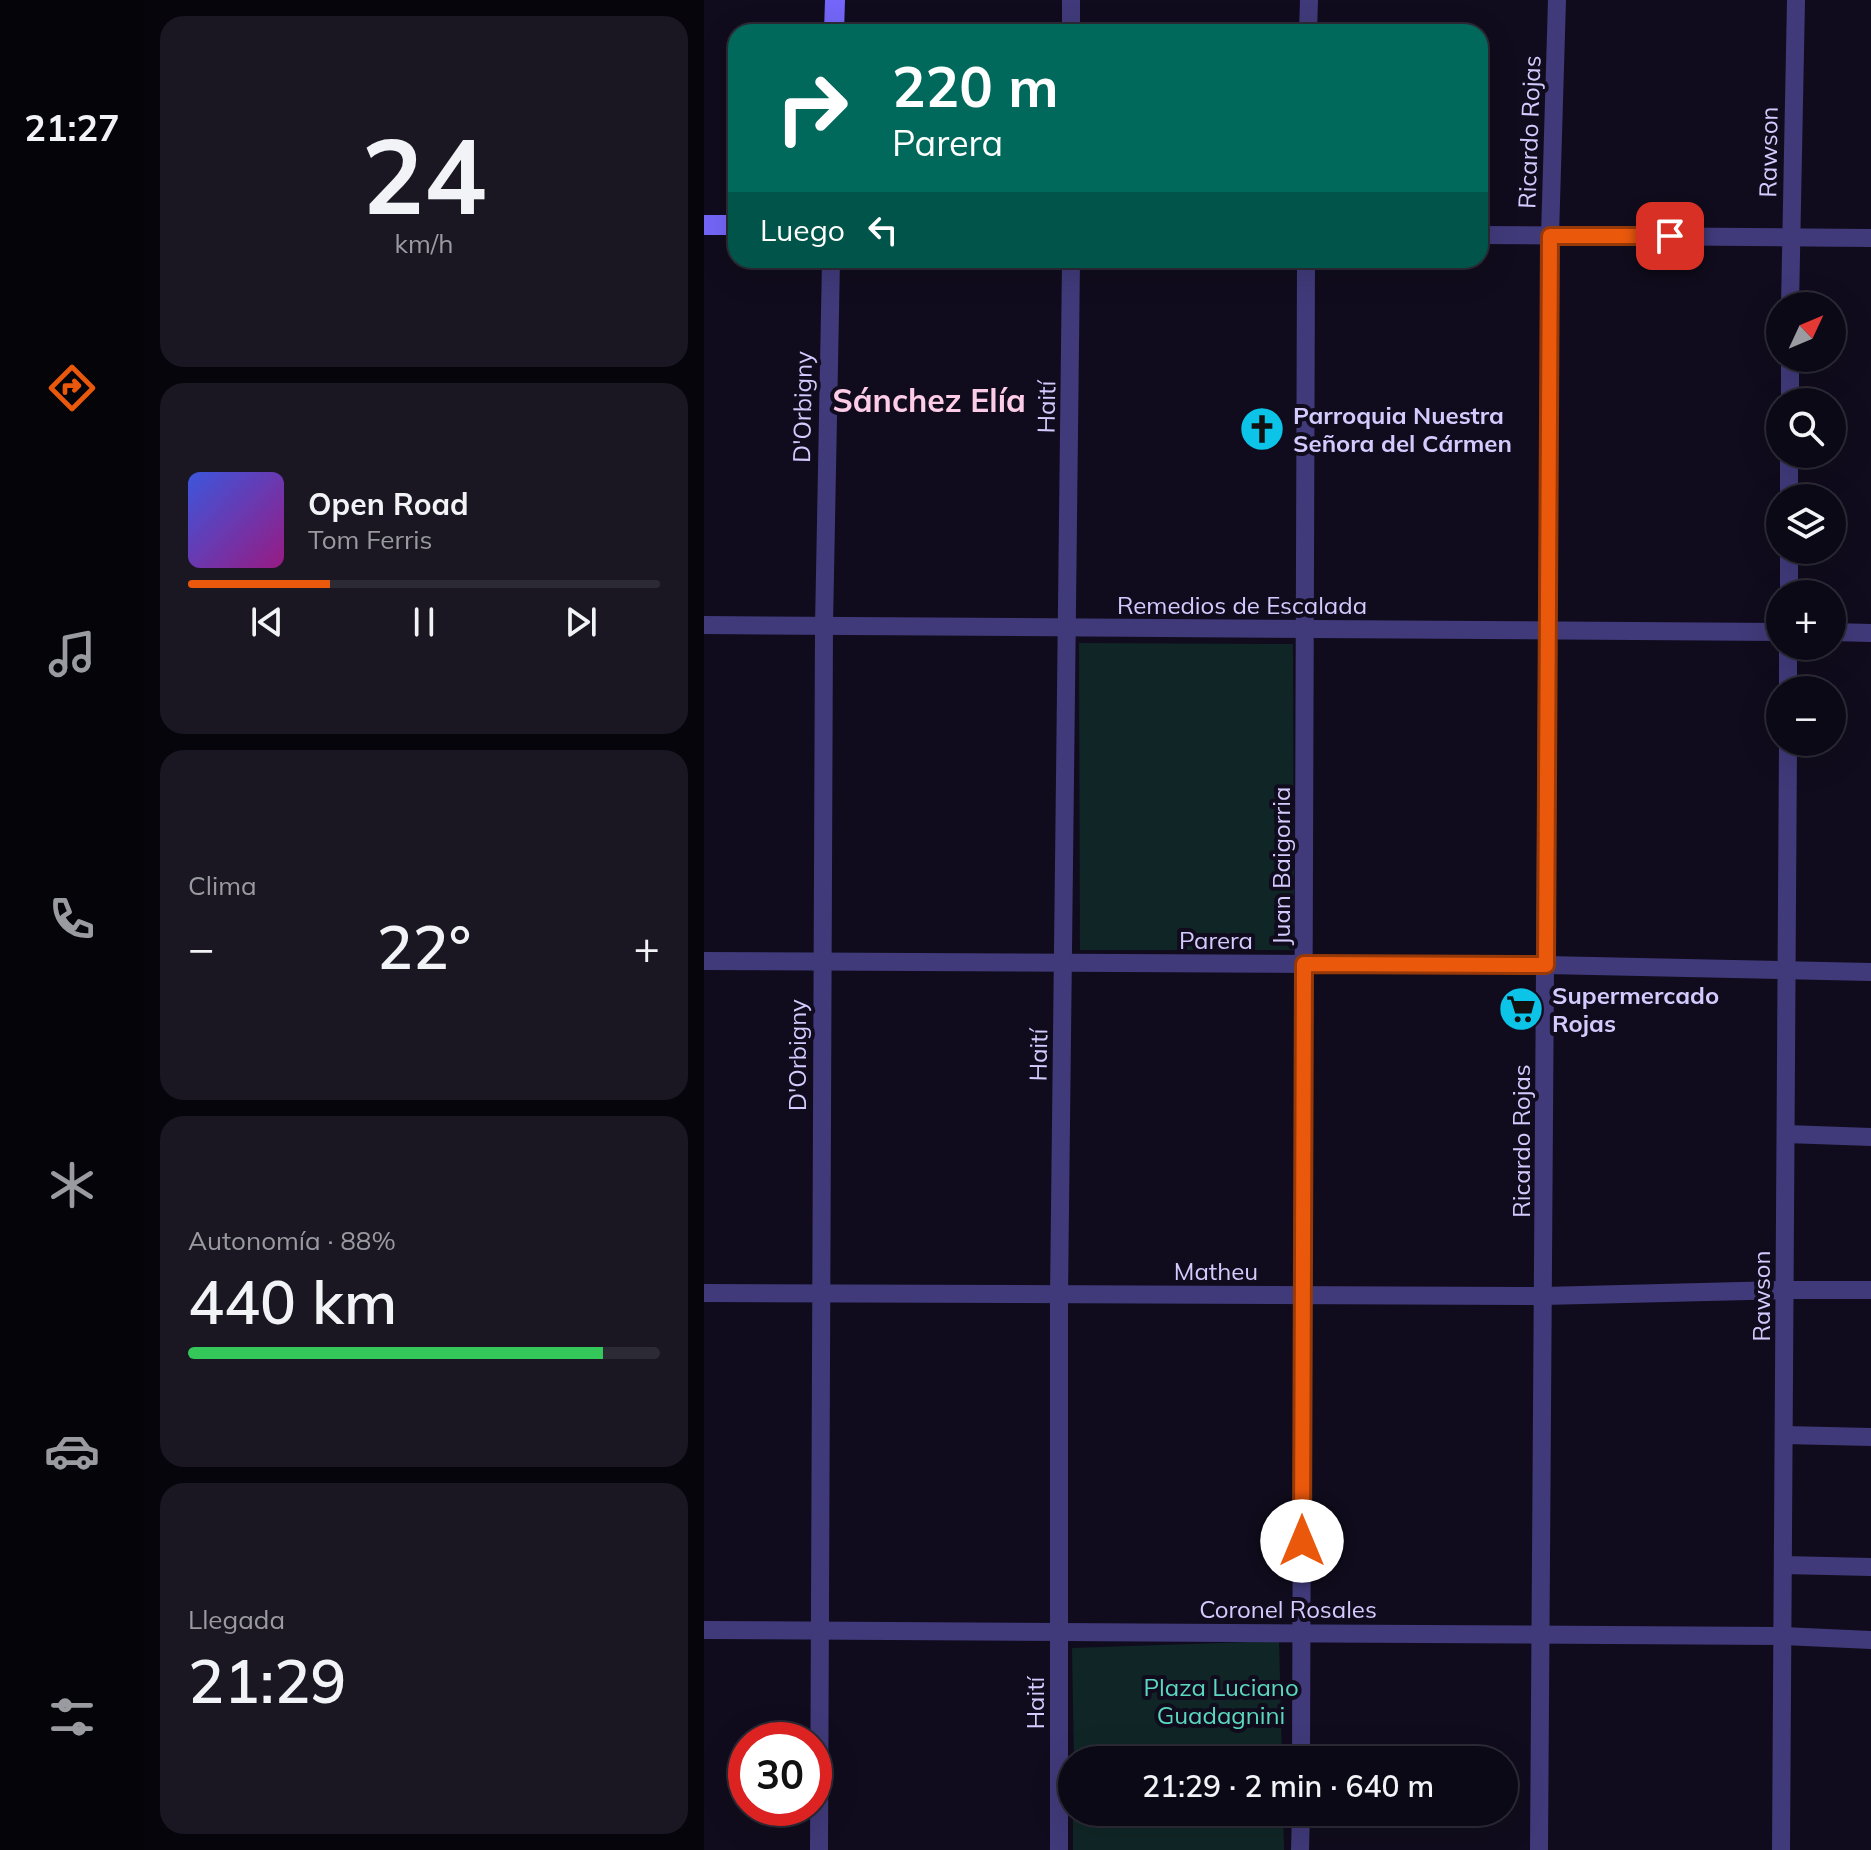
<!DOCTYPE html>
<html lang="es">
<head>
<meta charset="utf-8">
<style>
	:root { --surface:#0c0916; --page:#1a1723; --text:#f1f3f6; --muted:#9a9aa1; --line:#2c2a35; --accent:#ea580c }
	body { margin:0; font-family:Mulish,sans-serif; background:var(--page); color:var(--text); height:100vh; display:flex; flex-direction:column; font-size:30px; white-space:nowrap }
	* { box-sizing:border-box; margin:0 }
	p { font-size:26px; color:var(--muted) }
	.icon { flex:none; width:44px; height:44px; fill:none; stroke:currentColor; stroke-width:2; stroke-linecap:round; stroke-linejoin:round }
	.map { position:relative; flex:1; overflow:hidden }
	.drawer { display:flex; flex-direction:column; gap:16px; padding:16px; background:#07050c; width:560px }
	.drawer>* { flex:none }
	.guide { position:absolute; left:24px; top:24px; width:760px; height:244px; border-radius:24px; box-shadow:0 8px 32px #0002,0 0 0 2px var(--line); background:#00695c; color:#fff; overflow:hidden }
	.needle { width:52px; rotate:46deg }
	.fabs { position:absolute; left:1062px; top:292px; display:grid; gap:16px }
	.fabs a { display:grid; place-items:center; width:80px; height:80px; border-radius:50%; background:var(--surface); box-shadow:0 8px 32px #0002,0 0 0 2px var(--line); font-size:40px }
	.speed { position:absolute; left:24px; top:1722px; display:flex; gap:16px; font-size:40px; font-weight:700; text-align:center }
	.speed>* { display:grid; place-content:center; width:104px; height:104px; border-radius:50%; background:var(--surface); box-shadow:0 8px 32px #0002,0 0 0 2px var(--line); line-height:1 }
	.speed .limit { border:12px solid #d22; background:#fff; color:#111 }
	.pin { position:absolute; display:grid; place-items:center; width:68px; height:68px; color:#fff; margin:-34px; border-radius:16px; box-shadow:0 4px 12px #0006 }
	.me { position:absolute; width:88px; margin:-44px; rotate:0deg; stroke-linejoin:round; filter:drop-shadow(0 0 6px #0008) }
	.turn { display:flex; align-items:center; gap:28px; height:168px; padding:0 32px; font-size:36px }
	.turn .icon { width:104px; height:104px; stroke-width:2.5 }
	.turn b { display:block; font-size:56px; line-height:68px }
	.then { display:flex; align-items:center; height:76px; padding:0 32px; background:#0003; gap:16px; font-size:30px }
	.big { font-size:60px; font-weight:600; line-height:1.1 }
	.drawer .widget { flex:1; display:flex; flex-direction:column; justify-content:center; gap:12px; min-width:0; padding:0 28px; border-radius:24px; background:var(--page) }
	.drawer .dial { align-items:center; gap:0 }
	.dial b { font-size:104px; line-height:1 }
	.song { display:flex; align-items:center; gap:24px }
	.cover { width:96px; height:96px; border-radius:12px; background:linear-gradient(135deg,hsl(230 70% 55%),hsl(310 70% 35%)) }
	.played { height:8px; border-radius:4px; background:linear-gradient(90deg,var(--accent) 30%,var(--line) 30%) }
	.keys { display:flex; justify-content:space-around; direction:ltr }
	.heat { display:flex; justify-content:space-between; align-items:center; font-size:44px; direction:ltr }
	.charge { height:12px; border-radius:6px; background:linear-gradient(90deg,#34c759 88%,var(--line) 0) }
	.trip { position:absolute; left:354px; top:1746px; width:460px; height:80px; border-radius:40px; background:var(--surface); box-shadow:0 8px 32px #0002,0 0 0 2px var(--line); font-weight:600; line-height:80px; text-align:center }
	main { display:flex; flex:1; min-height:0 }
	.menu { display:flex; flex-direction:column; width:144px; justify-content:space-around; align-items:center; background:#050409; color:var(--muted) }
	.menu .icon { width:56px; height:56px }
	.menu .active { color:var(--accent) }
	.menu b { font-size:36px; color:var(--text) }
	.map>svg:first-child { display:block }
	.green { fill:#102626 }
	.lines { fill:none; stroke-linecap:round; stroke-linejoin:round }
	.street { stroke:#403a7a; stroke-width:18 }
	.secondary { stroke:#7366f8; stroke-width:20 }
	.route-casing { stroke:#983908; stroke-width:20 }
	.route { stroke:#ea580c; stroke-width:14 }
	.labels { text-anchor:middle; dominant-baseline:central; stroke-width:8; stroke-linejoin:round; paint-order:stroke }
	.street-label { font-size:24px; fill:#d3cbfd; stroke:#100c1d }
	.poi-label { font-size:24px; font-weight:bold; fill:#d3cbfd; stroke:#100c1d; text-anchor:start }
	.park-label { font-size:24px; fill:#5bd8c0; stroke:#100c1d }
	.district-label { font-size:32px; font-weight:bold; fill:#fdcde8; stroke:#100c1d }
</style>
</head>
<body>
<main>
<nav class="menu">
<b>21:27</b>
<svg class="icon active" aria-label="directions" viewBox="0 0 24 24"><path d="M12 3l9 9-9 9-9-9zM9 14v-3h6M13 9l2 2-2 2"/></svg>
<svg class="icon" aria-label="music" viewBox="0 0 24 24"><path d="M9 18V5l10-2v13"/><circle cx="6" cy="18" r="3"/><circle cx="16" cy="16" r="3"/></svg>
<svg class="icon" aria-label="phone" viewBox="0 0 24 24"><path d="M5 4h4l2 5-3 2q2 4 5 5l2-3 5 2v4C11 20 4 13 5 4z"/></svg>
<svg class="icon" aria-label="climate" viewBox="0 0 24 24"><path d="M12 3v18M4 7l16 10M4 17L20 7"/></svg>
<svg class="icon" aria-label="car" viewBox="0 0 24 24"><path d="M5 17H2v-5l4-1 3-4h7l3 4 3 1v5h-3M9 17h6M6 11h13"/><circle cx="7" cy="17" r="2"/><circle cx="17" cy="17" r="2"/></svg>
<svg class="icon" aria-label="filters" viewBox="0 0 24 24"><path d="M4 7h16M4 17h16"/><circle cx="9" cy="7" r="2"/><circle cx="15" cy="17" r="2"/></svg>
</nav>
<section class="drawer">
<div class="widget dial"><b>24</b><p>km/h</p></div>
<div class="widget">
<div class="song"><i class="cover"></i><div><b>Open Road</b><p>Tom Ferris</p></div></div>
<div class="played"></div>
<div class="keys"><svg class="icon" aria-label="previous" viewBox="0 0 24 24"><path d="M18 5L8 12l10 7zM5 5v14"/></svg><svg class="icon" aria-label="pause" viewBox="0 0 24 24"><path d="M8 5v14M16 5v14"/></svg><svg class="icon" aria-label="next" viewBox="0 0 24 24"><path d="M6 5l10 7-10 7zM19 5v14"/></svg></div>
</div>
<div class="widget"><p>Clima</p>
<div class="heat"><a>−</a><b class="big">22°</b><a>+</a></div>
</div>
<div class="widget"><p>Autonomía · 88%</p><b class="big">440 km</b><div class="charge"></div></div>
<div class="widget"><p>Llegada</p><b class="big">21:29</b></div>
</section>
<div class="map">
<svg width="1167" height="1850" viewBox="0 0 1167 1850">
	<rect width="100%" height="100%" fill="#100c1d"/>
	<!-- green -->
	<g class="green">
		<polygon points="375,643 589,644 590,950 376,950"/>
		<polygon points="575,1641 578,1760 370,1760 368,1648"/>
		<polygon points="369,1812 579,1812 580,1850 369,1850"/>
	</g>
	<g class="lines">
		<!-- street -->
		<g class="street">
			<polyline points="367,0 367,32"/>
			<polyline points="604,32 605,0"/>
			<polyline points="776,235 1167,238"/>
			<polyline points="1086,306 1092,0"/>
			<polyline points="1086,402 1086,358"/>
			<polyline points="1085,498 1085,454"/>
			<polyline points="1085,594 1085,550"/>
			<polyline points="0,625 1076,632"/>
			<polyline points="1128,632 1167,633"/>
			<polyline points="1084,690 1084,646"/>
			<polyline points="0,961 842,965 1167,972"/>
			<polyline points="1082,1134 1167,1137"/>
			<polyline points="0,1293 839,1296 1081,1290 1167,1290"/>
			<polyline points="1080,1435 1167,1437"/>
			<polyline points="1079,1565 1167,1567"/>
			<polyline points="0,1630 1079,1636 1167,1640"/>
			<polyline points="597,1760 602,260"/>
			<polyline points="115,1850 120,626 127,260"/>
			<polyline points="355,1850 355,1295 367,260"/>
			<polyline points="596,1850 597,1812"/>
			<polyline points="835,1850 846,236 853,0"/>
			<polyline points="1077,1850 1084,742"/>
		</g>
		<!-- secondary -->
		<g class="secondary">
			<polyline points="130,32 131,0"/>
			<polyline points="0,225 32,225"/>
		</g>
	</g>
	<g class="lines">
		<!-- route casing -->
		<g class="route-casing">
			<polyline id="route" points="598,1541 600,964 842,965 846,236 966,236"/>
		</g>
		<!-- route -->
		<use href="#route" class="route"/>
	</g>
	<!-- icons -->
	<defs>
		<g id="church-disc" transform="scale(2.3)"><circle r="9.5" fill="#0bc4e8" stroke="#100c1d"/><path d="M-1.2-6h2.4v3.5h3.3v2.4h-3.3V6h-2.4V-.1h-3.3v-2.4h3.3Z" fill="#111"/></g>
		<g id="supermarket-disc" transform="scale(2.3)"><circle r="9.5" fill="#0bc4e8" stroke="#100c1d"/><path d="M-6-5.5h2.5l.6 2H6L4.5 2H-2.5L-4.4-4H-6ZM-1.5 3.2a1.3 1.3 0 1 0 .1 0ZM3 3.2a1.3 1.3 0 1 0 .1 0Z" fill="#111"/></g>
	</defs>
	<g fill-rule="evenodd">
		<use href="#church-disc" x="558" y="429"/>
		<use href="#supermarket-disc" x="817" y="1009"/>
	</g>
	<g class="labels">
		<!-- street labels -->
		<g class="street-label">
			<text transform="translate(825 132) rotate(-88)">Ricardo Rojas</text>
			<text transform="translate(1064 152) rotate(-89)">Rawson</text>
			<text transform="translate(98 407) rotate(-89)">D'Orbigny</text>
			<text transform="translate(342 407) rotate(-89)">Haití</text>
			<text x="538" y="605">Remedios de Escalada</text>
			<text transform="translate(577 866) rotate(-90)">Juan Baigorria</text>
			<text x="512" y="940">Parera</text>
			<text transform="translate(93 1055) rotate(-90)">D'Orbigny</text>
			<text transform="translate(334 1055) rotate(-89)">Haití</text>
			<text transform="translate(817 1141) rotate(-90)">Ricardo Rojas</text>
			<text x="512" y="1271">Matheu</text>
			<text transform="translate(1057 1296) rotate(-90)">Rawson</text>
			<text x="584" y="1609">Coronel Rosales</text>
			<text transform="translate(331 1703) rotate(-90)">Haití</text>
		</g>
		<!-- poi labels -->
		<g class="poi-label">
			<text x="589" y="415">Parroquia Nuestra<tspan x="589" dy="28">Señora del Cármen</tspan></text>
			<text x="848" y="995">Supermercado<tspan x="848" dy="28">Rojas</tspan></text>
		</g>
		<!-- park labels -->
		<g class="park-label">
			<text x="517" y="1687">Plaza Luciano<tspan x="517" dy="28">Guadagnini</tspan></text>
		</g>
		<!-- district labels -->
		<g class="district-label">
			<text x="225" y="400">Sánchez Elía</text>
		</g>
	</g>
</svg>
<div class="fabs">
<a><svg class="needle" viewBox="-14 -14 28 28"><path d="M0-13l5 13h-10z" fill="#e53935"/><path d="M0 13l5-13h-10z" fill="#9a9aa1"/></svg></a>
<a><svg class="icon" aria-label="search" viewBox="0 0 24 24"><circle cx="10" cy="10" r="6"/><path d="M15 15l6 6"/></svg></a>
<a><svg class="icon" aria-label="layers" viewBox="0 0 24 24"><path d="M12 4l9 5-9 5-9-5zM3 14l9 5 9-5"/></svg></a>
<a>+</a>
<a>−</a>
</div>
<div class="speed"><div class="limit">30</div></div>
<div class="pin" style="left:966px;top:236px;background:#d93025"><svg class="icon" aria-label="arrive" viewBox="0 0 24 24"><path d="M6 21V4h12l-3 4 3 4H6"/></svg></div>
<svg class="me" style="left:598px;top:1541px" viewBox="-20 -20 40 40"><circle r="19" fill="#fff"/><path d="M0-13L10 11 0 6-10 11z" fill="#ea580c"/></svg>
<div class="trip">21:29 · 2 min · 640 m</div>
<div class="guide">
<div class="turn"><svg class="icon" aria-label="right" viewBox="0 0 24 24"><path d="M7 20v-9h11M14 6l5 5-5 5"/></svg><div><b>220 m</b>Parera</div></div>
<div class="then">Luego<svg class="icon" aria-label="left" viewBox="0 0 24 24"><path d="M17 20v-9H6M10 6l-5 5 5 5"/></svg></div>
</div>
</div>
</main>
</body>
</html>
